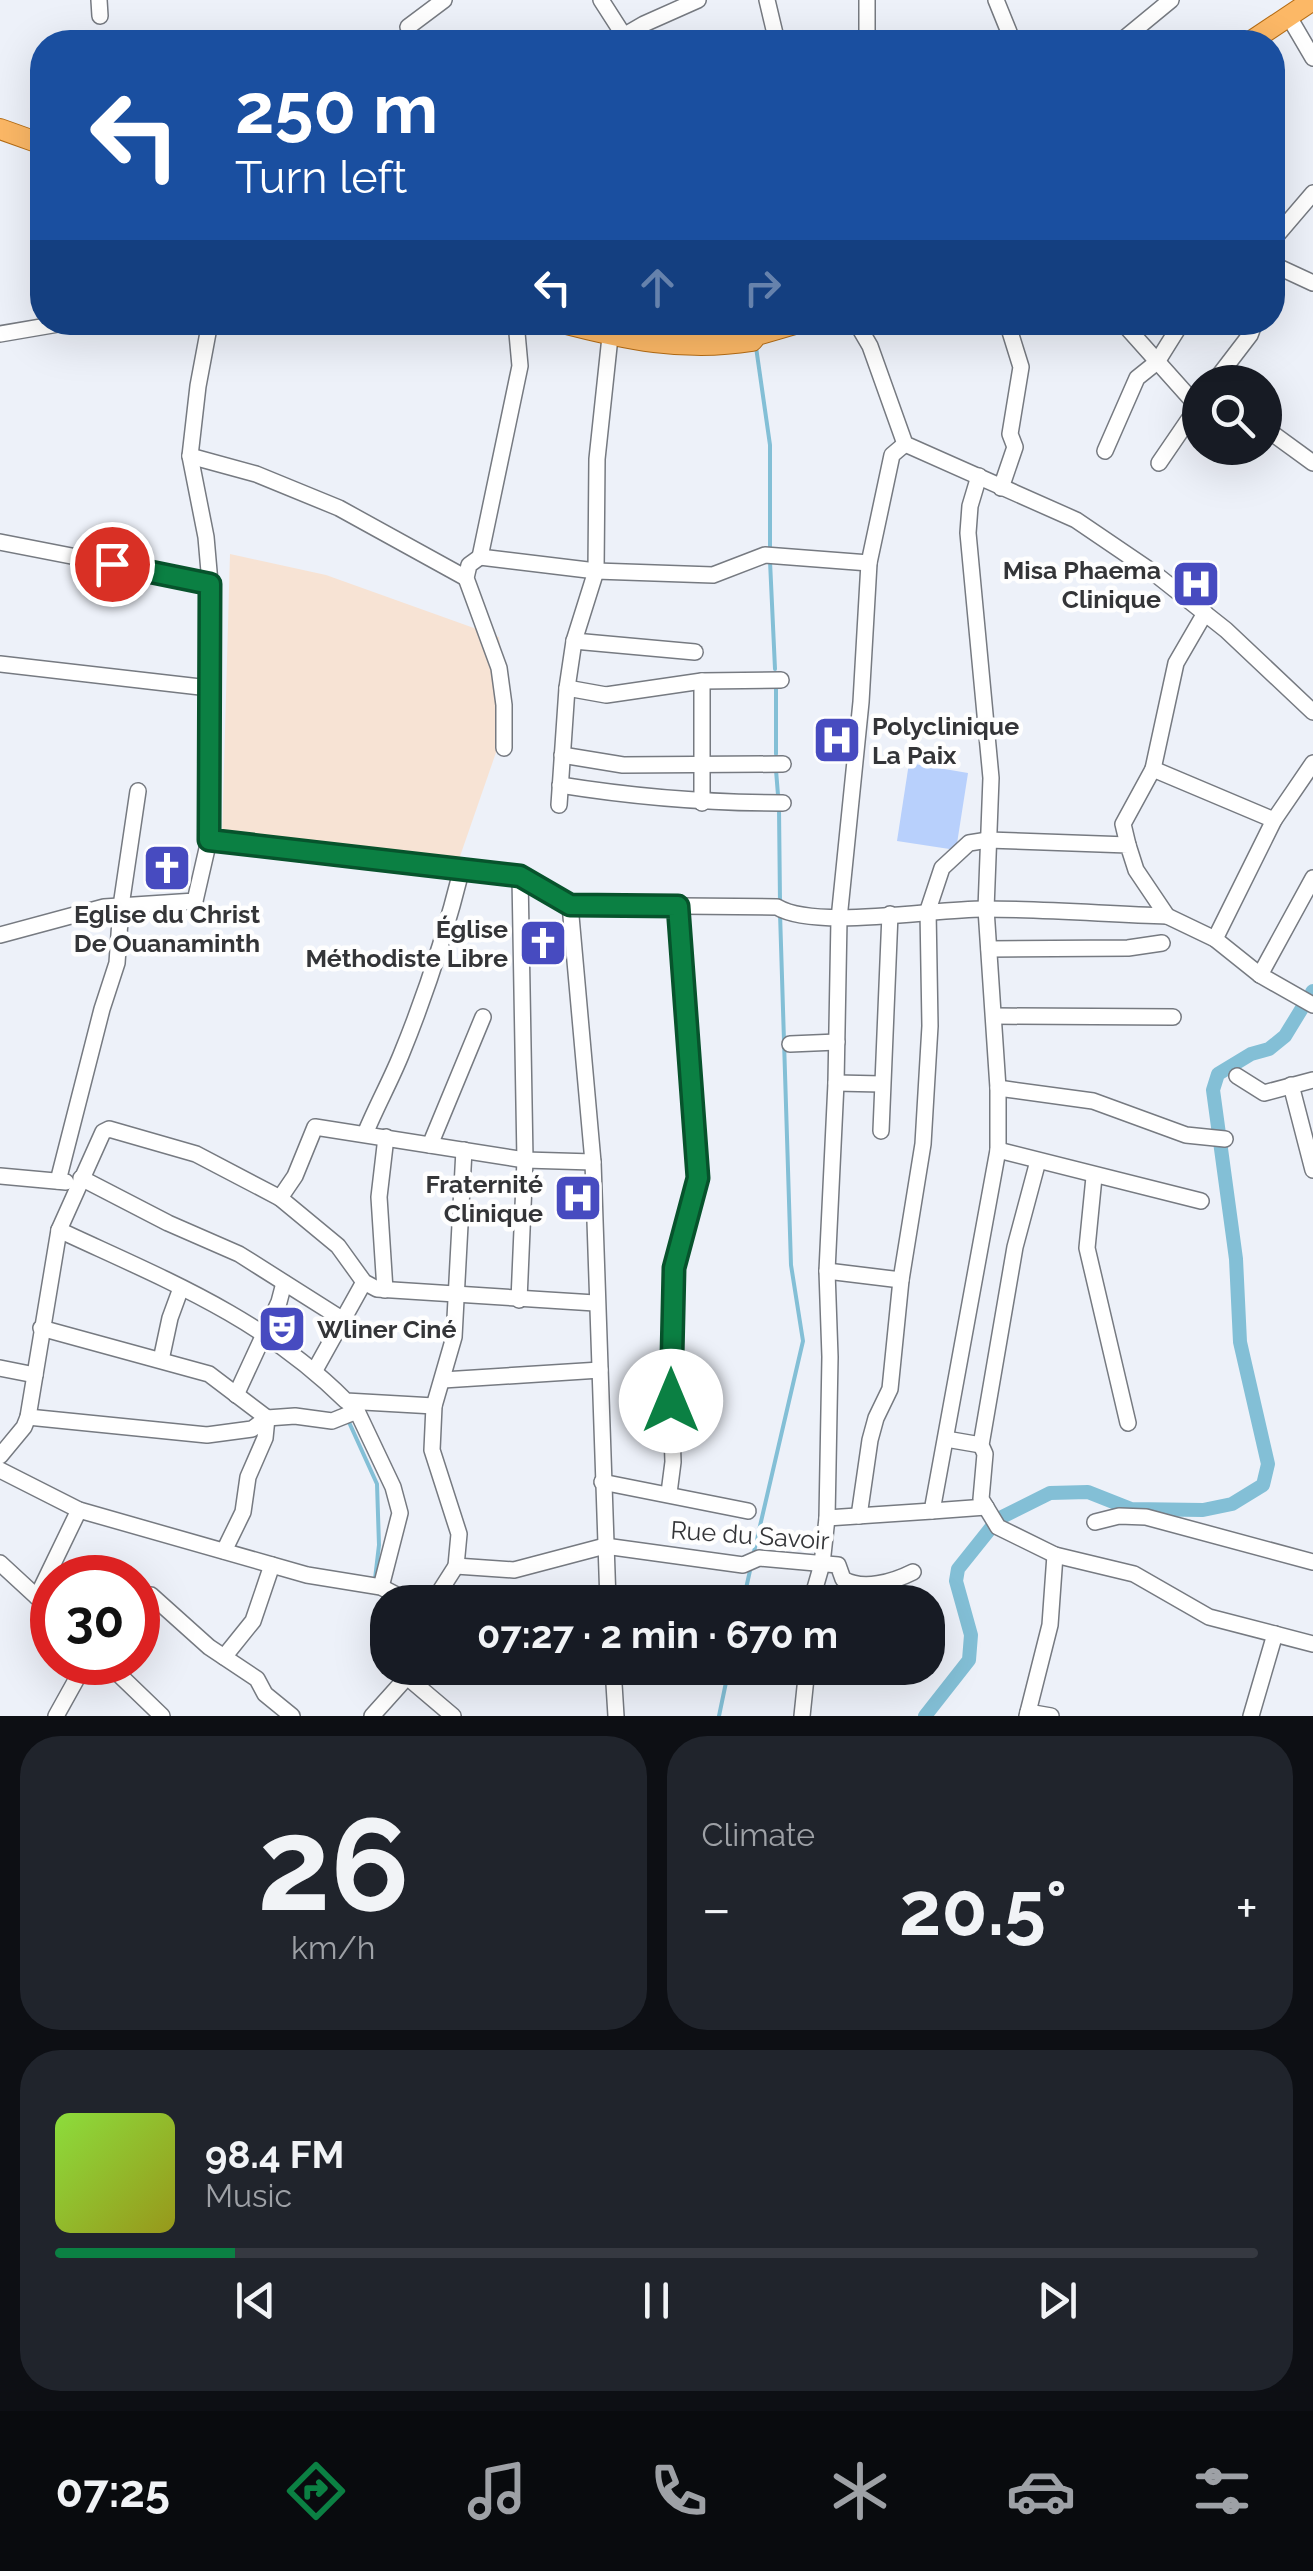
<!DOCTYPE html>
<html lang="en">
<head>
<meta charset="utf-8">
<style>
	:root { --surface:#171b24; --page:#20242c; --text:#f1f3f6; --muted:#9ea1a6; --line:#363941; --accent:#0b8043 }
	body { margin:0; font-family:Raleway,sans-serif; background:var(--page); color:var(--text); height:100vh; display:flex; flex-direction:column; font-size:38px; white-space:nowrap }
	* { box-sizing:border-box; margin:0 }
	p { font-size:32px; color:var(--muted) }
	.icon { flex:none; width:55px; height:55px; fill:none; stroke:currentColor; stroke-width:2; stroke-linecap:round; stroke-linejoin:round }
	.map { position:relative; height:1716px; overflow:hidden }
	.details { display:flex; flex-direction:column; gap:20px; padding:20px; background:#0d0f14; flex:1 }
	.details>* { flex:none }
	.guide { position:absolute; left:30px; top:30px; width:1255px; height:305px; border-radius:40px; box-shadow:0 10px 40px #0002; background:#1a4fa0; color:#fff; overflow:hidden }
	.fabs { position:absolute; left:1182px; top:365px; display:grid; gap:20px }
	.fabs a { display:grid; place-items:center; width:100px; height:100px; border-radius:50%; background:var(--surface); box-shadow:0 10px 40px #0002; font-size:50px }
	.speed { position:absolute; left:30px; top:1555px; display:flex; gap:20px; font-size:50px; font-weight:700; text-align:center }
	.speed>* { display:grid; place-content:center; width:130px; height:130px; border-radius:50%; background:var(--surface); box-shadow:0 10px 40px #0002; line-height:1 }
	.speed .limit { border:15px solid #d22; background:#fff; color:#111 }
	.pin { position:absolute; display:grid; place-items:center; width:85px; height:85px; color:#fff; margin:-42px; border:5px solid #fff; border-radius:50%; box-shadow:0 2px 10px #0007 }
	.me { position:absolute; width:110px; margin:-55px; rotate:0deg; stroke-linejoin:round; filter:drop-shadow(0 0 8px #0008) }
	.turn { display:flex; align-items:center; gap:35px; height:210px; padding:0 40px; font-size:45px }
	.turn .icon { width:130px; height:130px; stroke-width:2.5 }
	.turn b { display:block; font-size:70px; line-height:85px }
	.lanes { display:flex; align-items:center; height:95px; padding:0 40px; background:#0003; justify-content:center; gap:50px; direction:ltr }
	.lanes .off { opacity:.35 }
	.big { font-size:75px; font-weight:700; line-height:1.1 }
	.details .tile { flex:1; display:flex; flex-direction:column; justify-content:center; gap:15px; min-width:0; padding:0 35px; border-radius:40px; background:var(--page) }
	.details .dial { align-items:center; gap:0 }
	.dial b { font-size:130px; line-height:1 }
	.song { display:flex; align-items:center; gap:30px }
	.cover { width:120px; height:120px; border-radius:15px; background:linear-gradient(135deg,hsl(90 70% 55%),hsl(60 70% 35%)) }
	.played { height:10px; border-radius:5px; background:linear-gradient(90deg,var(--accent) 15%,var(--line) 15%) }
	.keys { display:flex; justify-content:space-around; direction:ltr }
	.heat { display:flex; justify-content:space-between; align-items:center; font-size:55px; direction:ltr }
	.details .tiles { flex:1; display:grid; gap:20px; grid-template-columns:1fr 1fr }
	.tile:last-child { grid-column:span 2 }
	.trip { position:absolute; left:370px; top:1585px; width:575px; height:100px; border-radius:40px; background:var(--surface); box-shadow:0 10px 40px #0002; font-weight:700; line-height:100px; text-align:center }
	.tab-bar { display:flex; height:160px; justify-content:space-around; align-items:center; background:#090b0e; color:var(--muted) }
	.tab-bar .icon { width:70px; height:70px }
	.tab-bar .selected { color:var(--accent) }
	.tab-bar b { font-size:45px; color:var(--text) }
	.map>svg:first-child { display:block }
	.commercial { fill:#f7e3d4 }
	.green { fill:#b8d0fc }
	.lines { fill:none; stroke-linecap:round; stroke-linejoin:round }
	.stream { stroke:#83bfd6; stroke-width:4 }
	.canal { stroke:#83bfd6; stroke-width:14 }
	.minor-casing { stroke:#767a81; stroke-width:18 }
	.major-casing { stroke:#b56c14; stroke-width:22 }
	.minor { stroke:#fff; stroke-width:15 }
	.major { stroke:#fcb866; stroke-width:20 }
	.route-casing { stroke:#07532c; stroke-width:25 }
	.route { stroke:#0b8043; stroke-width:18 }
	.labels { text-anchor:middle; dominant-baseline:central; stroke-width:9; stroke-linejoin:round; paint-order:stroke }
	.poi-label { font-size:25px; font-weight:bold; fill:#343538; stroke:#fefefe; text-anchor:end }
	.street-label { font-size:25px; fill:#343538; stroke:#fefefe }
</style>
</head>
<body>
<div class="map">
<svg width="1313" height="1716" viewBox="0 0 1313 1716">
	<rect width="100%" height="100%" fill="#edf1f9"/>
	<!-- commercial -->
	<polygon class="commercial" points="230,554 326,575 499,637 509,715 457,865 222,837"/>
	<!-- green -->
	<polygon class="green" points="909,763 968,773 956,850 897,841"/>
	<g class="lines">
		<!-- stream -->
		<g class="stream">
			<polyline points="756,347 770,445 770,552"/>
			<polyline points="770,561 775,669"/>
			<polyline points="776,687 776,754"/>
			<polyline points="776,770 778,795"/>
			<polyline points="779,808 780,903"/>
			<polyline points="348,1420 377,1484 379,1545 375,1579"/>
			<polyline points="753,1556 803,1341 791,1265 780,913"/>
			<polyline points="743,1602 751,1566"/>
			<polyline points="719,1716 729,1668"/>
		</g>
		<!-- canal -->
		<g class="canal">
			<polyline points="1312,992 1313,991"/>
			<polyline points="925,1716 969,1660 971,1635 956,1581 958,1569 998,1519 1050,1493 1088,1492 1131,1509 1203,1510 1232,1504 1263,1485 1268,1464 1240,1342 1236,1259 1213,1090 1218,1074 1251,1054 1269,1049 1285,1036 1304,1005"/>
		</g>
		<!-- minor casing -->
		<g class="minor-casing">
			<g id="minor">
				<polyline points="99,0 100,16"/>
				<polyline points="601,0 628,42"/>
				<polyline points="767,0 777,42"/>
				<polyline points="996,0 1013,42"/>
				<polyline points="1289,17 1313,58"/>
				<polyline points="408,27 444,0"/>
				<polyline points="613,42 644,24 698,0"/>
				<polyline points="867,42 867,0"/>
				<polyline points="1120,42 1171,0"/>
				<polyline points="1272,241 1313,193"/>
				<polyline points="1272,264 1313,283"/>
				<polyline points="472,322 484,322"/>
				<polyline points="516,322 520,366 480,557 596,571 713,575 765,555 869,563"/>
				<polyline points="856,322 870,346 905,444 1076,520 1154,573 1226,630 1313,712"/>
				<polyline points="1122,322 1198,407"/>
				<polyline points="0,334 70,322"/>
				<polyline points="727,345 727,322"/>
				<polyline points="1214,382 1250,335 1255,322"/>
				<polyline points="1265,428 1313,463"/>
				<polyline points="1105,451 1137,378 1157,362 1182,322"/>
				<polyline points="190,456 256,474 339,508 466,578"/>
				<polyline points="1159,463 1200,403"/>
				<polyline points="1001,488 1015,447 1010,434 1021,367 1007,322"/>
				<polyline points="0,542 210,583"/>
				<polyline points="480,557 469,565 466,578 499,668 504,705 504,748"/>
				<polyline points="574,641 695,652"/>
				<polyline points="0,664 209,688"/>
				<polyline points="702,681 702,803"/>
				<polyline points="567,688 606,695 702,681 781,680"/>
				<polyline points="562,755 623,765 783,764"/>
				<polyline points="1153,769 1274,820"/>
				<path d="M560 785C635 797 708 803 783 803"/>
				<polyline points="559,805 567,688 574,641 596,571 597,459 610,337"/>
				<path d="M209 840 520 876 570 905 777 907C815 930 933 909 983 909 1044 909 1106 914 1167 916"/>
				<polyline points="1128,845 1123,824 1153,769 1176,663 1205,613"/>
				<polyline points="570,905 593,1162 608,1602"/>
				<polyline points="0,935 104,907 195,901 209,840 210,583 206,537 190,456 198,386 210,322"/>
				<polyline points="1215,939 1274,820 1313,763"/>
				<polyline points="989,949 1128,948 1162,943"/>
				<polyline points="1260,975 1313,878"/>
				<polyline points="994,1016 1173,1017"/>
				<polyline points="790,1044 837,1042"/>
				<polyline points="1237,1076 1264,1093 1313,1080"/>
				<polyline points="836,1083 882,1084"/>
				<polyline points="1291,1085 1313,1170"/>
				<polyline points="998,1088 1093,1101 1186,1135 1225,1139"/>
				<polyline points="881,1131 890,914"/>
				<path d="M365 1134C376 1107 390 1082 401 1055 426 994 446 932 462 868"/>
				<polyline points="430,1145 483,1017"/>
				<polyline points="998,1150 1201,1201"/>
				<polyline points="1038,1161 1015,1247 981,1445 985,1454 981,1499 998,1527 1055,1555 1134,1574 1209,1617 1313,1644"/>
				<polyline points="0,1176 66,1182"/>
				<polyline points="1094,1177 1087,1248 1128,1423"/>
				<polyline points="81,1178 168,1223 239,1254 345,1321"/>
				<polyline points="58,1181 102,1009 117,963 121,906 138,791"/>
				<polyline points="280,1198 295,1176 315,1127 525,1160 593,1162"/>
				<path d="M59 1230C164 1279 262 1317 346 1401L434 1406"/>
				<polyline points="827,1271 901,1280"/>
				<polyline points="385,1290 379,1197 386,1137"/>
				<polyline points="519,1300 525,1160 520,876"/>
				<polyline points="41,1328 209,1374 267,1418 265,1438 248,1477 243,1512 224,1551"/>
				<polyline points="161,1360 170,1318 181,1288"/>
				<polyline points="0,1368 35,1375"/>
				<polyline points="315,1370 364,1282"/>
				<polyline points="443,1380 600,1370"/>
				<polyline points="236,1395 279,1302 284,1283"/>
				<polyline points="350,1405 357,1411 393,1487 400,1513 381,1587"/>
				<polyline points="28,1417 207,1435 252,1429 267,1418 295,1416 332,1421 357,1411"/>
				<polyline points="946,1439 981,1445"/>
				<polyline points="0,1456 24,1427 28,1417 59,1230 103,1132 109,1129 196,1154 280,1198 338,1246 364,1282 377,1289 595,1303"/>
				<polyline points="0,1470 79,1510 307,1575 381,1587 410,1602"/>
				<polyline points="602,1482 748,1511"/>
				<polyline points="669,1493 673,1462 670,1370 674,1268 698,1178 678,906"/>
				<polyline points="932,1511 986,1507"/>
				<polyline points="859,1516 870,1440 876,1418 890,1389 901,1280 923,1144 930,1026 928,910 942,868 969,843 988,840 1128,845 1136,870 1167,916 1215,939 1260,975 1313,1005"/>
				<polyline points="827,1518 932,1511 998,1150 998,1088 986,909 991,778 968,533 970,506 979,476"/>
				<polyline points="1095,1522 1119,1516 1146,1517 1313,1562"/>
				<polyline points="0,1563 52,1611"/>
				<path d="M456 1566 514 1570 605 1546 743 1565 759 1558 838 1565 843 1579C863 1591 893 1582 913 1572"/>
				<polyline points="151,1595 209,1647 257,1679 265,1694 292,1716"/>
				<polyline points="37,1597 79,1510"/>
				<polyline points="433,1602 456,1566 459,1534 432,1450 434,1406 454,1337 464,1150"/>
				<polyline points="811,1602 822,1564 827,1518 830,1357 827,1271 836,1083 839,919 861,702 869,563 892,455 905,444"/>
				<polyline points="224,1657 253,1621 272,1565"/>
				<polyline points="106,1662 162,1716"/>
				<polyline points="613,1668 616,1716"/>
				<polyline points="1028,1712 1051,1716"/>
				<polyline points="56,1716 86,1662"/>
				<polyline points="372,1716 407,1677 453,1716"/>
				<polyline points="802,1716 807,1668"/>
				<polyline points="1027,1716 1050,1625 1055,1555"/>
				<polyline points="1251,1716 1275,1634"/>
			</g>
		</g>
		<!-- major casing -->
		<g class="major-casing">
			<g id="major">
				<polyline points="1250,42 1313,0"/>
				<polyline points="0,129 42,144"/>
				<path d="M559 322C624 339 684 352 752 341L757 335 802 322"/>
			</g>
		</g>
		<!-- minor -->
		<use href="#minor" class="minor"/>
		<!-- major -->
		<use href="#major" class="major"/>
	</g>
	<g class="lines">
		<!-- route casing -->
		<g class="route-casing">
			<polyline id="route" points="112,564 210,584 209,840 520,876 570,905 678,906 698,1178 674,1268 671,1401"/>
		</g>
		<!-- route -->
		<use href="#route" class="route"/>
	</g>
	<!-- icons -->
	<defs>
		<g id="hospital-square" transform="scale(2.5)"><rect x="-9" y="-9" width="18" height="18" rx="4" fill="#474bc0" stroke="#fefefe"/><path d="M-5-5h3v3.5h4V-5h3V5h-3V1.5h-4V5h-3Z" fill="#fff"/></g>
		<g id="church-square" transform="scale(2.5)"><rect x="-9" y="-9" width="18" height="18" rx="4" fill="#474bc0" stroke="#fefefe"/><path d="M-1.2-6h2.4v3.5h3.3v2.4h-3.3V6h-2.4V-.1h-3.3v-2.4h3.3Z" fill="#fff"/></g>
		<g id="theatre-square" transform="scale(2.5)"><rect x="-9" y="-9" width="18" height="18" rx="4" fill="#474bc0" stroke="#fefefe"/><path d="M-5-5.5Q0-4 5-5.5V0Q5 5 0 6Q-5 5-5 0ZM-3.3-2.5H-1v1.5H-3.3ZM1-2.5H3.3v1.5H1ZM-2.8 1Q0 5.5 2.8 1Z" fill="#fff"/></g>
	</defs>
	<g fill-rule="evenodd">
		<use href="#hospital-square" x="1196" y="584"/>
		<use href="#hospital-square" x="837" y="740"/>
		<use href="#church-square" x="167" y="868"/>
		<use href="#church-square" x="543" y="943"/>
		<use href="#hospital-square" x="578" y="1198"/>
		<use href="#theatre-square" x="282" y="1329"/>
	</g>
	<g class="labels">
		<!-- poi labels -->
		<g class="poi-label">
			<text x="1161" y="570">Misa Phaema<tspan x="1161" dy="29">Clinique</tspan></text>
			<text x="872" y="726" text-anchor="start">Polyclinique<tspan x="872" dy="29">La Paix</tspan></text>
			<text x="167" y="914" text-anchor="middle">Eglise du Christ<tspan x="167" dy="29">De Ouanaminth</tspan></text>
			<text x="508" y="929">Église<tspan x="508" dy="29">Méthodiste Libre</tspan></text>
			<text x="543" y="1184">Fraternité<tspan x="543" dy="29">Clinique</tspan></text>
			<text x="317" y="1329" text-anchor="start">Wliner Ciné</text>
		</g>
		<!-- street labels -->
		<g class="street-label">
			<text transform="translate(750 1535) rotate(4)">Rue du Savoir</text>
		</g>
	</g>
</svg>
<div class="fabs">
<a><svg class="icon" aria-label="search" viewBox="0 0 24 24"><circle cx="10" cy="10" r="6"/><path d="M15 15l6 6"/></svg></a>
</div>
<div class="speed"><div class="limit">30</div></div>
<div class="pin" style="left:112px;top:564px;background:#d93025"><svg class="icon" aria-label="arrive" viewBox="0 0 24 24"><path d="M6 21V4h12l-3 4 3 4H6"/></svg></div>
<svg class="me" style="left:671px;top:1401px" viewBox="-20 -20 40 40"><circle r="19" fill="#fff"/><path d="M0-13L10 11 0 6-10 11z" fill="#0b8043"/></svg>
<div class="trip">07:27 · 2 min · 670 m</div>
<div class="guide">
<div class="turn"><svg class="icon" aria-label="left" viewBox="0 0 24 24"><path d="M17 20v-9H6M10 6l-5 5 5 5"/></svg><div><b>250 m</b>Turn left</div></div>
<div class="lanes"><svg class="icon" aria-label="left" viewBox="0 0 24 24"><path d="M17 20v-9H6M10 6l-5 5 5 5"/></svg><svg class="icon off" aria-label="ahead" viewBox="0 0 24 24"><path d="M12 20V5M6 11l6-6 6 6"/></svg><svg class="icon off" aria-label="right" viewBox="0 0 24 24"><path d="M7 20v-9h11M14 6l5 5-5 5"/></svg></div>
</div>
</div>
<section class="details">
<div class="tiles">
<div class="tile dial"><b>26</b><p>km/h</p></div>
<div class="tile"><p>Climate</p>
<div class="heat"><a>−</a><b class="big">20.5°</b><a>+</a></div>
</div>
<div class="tile">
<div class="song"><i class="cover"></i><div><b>98.4 FM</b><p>Music</p></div></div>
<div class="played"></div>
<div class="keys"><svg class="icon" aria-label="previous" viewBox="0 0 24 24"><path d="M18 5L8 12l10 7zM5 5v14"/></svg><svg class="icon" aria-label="pause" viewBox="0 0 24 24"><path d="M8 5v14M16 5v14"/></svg><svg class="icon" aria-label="next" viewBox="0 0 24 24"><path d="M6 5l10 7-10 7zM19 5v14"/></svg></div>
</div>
</div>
</section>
<nav class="tab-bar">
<b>07:25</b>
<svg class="icon selected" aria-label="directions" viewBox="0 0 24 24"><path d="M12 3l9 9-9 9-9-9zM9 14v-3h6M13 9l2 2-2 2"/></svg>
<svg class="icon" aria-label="music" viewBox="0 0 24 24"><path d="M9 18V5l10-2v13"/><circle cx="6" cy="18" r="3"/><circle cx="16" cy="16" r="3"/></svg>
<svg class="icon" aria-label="phone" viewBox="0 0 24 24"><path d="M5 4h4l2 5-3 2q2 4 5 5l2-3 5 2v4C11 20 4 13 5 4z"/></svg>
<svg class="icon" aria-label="climate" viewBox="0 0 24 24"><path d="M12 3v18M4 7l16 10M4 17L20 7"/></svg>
<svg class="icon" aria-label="car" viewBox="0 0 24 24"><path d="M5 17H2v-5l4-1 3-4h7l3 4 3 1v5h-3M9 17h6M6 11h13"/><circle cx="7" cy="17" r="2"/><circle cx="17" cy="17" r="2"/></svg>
<svg class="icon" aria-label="filters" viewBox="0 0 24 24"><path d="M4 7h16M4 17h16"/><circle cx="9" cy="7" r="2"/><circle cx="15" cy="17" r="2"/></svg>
</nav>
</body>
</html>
